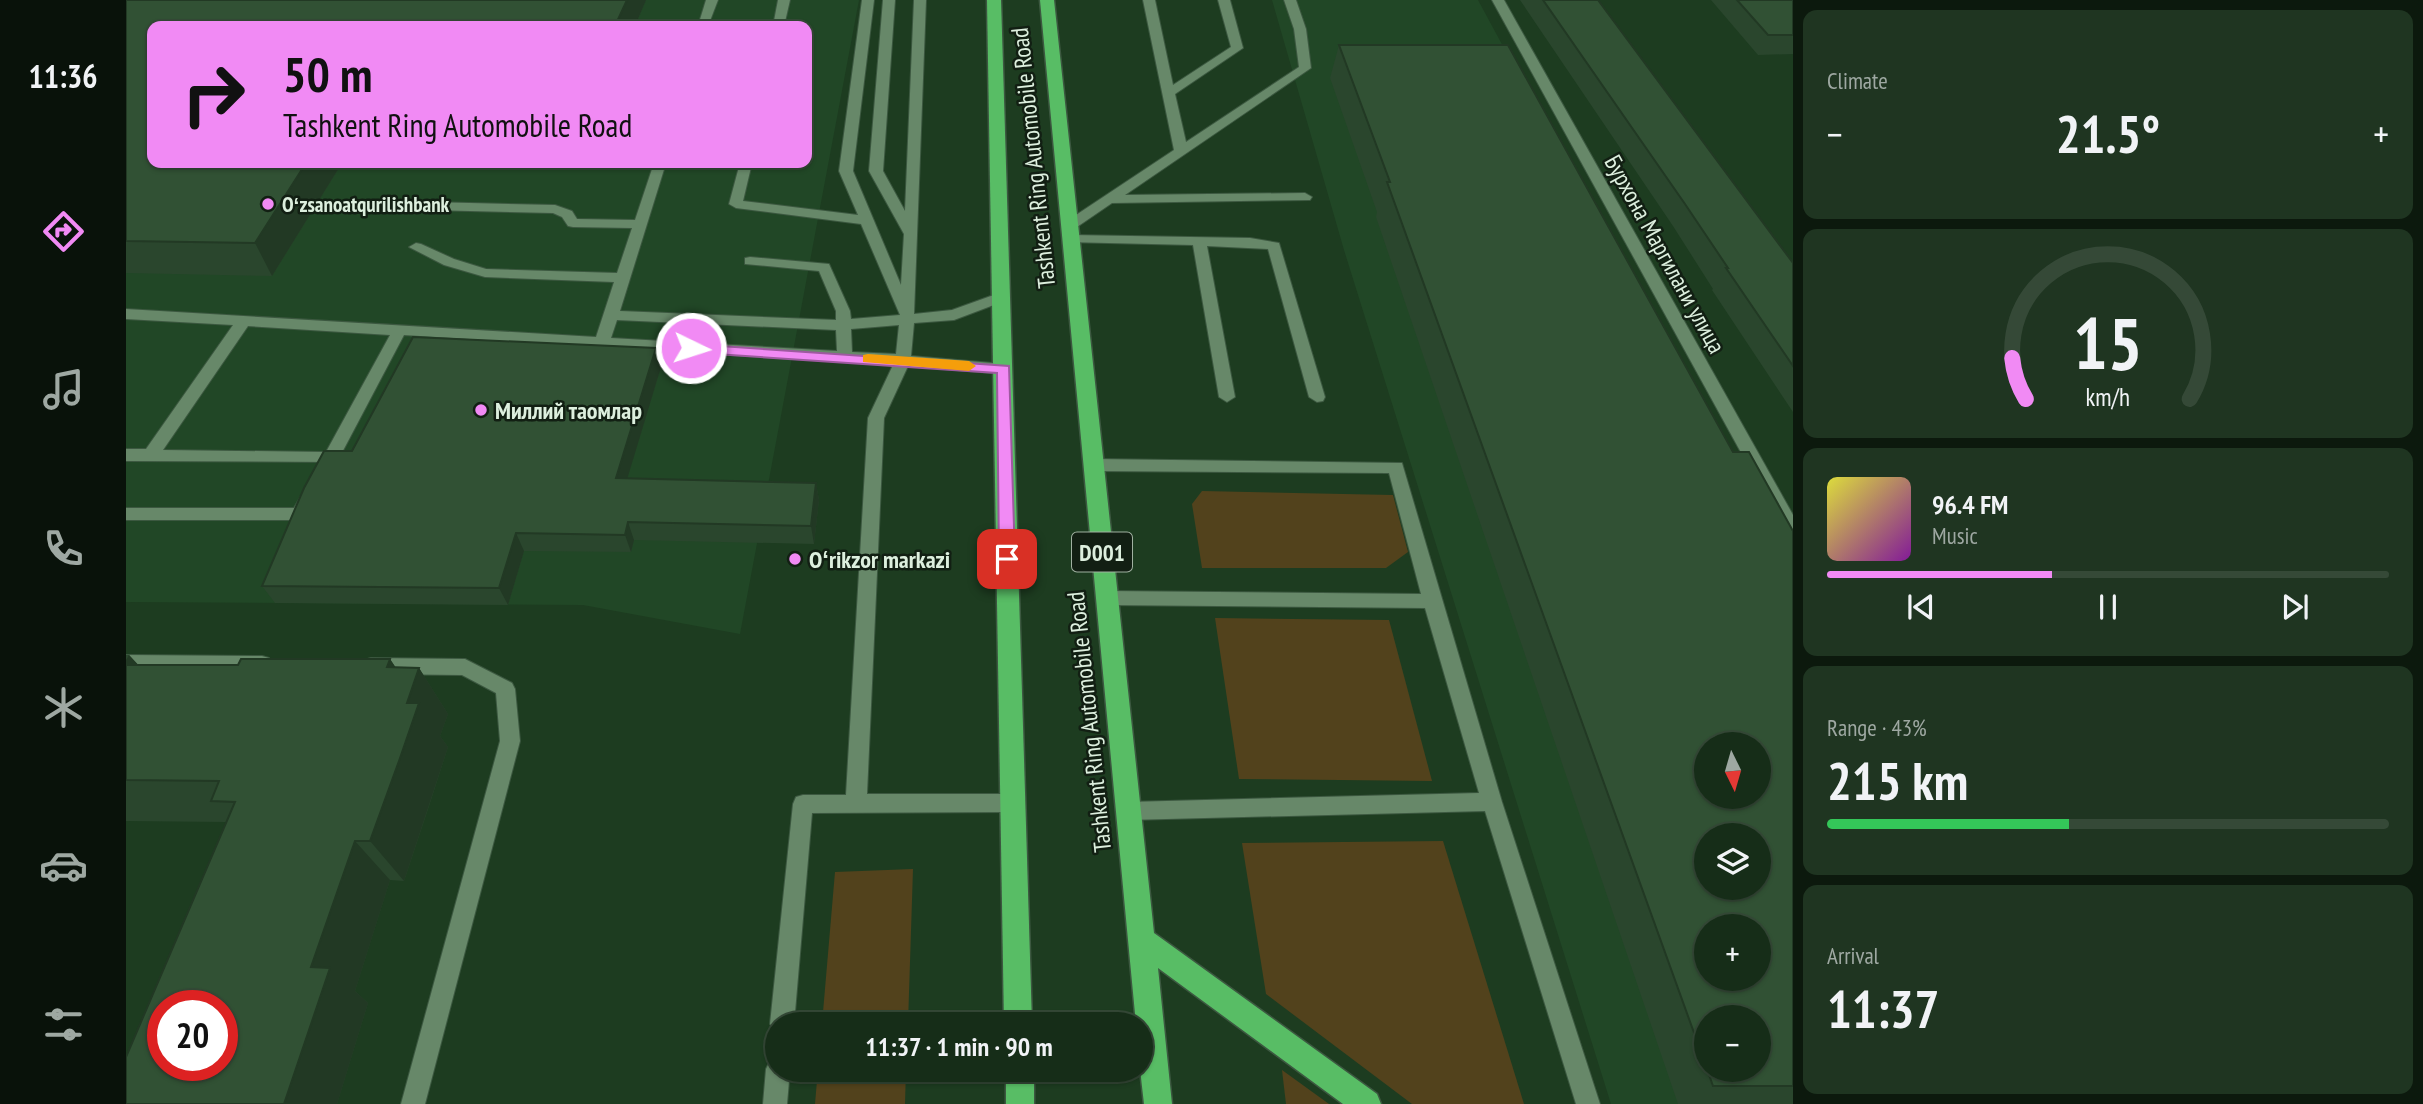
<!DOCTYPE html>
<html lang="en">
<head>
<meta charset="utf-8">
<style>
	:root { --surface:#162d18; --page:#1f3521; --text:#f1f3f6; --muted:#9ea8a2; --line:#354937; --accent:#f18af4 }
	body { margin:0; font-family:"PT Sans Narrow",sans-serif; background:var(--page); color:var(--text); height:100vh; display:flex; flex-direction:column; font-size:26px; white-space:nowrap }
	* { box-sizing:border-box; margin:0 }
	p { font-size:23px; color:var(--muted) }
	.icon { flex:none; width:38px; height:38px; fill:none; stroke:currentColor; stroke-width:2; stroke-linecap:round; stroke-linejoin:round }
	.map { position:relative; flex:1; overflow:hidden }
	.side { display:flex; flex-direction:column; gap:10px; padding:10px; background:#0c190d; width:630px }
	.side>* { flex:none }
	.top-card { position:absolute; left:21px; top:21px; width:665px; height:147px; border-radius:14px; box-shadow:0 2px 5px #0004,0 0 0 2px var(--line); background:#f18af4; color:#111; overflow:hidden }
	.needle { width:46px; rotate:175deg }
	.tools { position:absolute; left:1568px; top:732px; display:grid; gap:14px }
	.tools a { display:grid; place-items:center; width:77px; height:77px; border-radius:50%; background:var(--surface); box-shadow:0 2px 5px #0004,0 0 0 2px var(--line); font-size:35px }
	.speed { position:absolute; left:21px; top:990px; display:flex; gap:14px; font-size:35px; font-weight:700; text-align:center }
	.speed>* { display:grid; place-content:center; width:91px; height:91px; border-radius:50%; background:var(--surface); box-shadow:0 2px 5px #0004,0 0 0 2px var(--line); line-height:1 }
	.speed .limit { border:10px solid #d22; background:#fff; color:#111 }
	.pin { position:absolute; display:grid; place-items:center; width:60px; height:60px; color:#fff; margin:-30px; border-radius:14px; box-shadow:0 4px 10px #0006 }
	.me { position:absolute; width:77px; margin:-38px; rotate:94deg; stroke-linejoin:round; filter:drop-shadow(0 0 5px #0008) }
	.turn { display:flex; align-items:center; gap:24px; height:147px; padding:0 21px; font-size:32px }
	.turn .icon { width:91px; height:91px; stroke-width:2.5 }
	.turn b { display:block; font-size:49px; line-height:60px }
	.big { font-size:52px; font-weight:700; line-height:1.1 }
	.side .card { flex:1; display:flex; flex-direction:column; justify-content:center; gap:10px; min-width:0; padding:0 24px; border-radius:14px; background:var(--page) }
	.side .dial { align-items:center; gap:0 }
	.dial svg { height:182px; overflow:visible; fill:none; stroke:var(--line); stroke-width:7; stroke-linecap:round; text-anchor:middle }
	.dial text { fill:var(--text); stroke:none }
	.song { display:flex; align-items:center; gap:21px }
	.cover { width:84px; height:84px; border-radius:10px; background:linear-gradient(135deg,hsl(60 70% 55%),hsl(290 70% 35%)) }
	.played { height:7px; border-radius:4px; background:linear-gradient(90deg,var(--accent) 40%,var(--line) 40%) }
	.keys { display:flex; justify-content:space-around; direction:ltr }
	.heat { display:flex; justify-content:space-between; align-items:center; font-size:38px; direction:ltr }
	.charge { height:10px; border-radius:5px; background:linear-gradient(90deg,#34c759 43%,var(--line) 0) }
	.trip { position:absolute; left:639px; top:1012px; width:388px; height:70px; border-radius:35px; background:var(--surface); box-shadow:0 2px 5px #0004,0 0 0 2px var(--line); font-weight:700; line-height:70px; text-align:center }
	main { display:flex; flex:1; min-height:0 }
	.tabs { display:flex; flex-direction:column; width:126px; justify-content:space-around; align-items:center; background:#09120a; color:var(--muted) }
	.tabs .icon { width:49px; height:49px }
	.tabs .active { color:var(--accent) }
	.tabs b { font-size:32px; color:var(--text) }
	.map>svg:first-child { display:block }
	.built { fill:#214726; fill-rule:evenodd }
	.green { fill:#52421c }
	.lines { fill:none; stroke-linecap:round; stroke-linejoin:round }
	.lane-casing { stroke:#3c5840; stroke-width:2 }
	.street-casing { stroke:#3c5840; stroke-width:2 }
	.highway-casing { stroke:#3c5840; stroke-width:3 }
	.lane { fill:#678869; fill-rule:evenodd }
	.street { fill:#678869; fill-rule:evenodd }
	.highway { fill:#58bd65; fill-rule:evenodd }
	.wall { fill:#2a462d; fill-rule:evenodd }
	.shaded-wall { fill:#223924 }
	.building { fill:#315134; stroke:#223924; stroke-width:2; fill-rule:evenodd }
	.route { fill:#f18af4; stroke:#9d5a9f; stroke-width:2 }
	.slow { fill:#f59e0b }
	.poi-dot { fill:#f18af4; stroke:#121f13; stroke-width:2.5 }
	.labels { text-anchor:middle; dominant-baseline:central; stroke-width:5; stroke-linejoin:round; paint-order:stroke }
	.far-poi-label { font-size:21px; font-weight:bold; fill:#ddefde; stroke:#121f13; text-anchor:start }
	.shield { fill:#121f13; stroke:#a0b1a1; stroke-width:2 }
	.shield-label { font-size:23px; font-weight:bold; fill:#ddefde }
	.street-label { font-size:24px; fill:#ddefde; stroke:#121f13 }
	.poi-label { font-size:24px; font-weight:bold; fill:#ddefde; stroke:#121f13; text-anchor:start }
</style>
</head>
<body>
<main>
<nav class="tabs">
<b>11:36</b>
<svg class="icon active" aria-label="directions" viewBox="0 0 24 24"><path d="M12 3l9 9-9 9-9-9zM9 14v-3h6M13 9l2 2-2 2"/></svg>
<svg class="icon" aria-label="music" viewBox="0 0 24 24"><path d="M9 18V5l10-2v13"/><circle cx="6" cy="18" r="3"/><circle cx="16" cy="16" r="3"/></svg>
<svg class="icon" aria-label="phone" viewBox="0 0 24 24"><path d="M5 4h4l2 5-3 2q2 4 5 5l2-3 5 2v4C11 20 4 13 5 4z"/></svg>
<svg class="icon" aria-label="climate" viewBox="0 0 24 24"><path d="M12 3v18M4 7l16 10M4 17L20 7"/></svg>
<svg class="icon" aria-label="car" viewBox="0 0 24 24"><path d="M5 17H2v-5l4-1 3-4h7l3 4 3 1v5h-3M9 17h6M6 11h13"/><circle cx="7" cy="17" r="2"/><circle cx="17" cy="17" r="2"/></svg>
<svg class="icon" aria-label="filters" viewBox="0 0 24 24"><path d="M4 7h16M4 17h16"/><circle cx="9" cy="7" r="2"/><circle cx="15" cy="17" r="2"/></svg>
</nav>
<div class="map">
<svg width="1667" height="1104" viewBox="0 0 1667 1104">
	<rect width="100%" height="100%" fill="#1d3c20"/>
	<!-- built -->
	<g class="built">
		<path d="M0 0H733L614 634 457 605 0 602ZM26 26H681V163H26Z"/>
		<path d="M1146 0H1352L1667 582V1104H1485L1218 250ZM1580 744H1633V796H1580ZM1580 835H1633V887H1580ZM1580 926H1633V978H1580ZM1580 1017H1633V1069H1580Z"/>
	</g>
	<!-- green -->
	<g class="green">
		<polygon points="1076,491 1267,495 1282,552 1260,568 1076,568 1066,504"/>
		<polygon points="1089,618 1263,620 1306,781 1113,779"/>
		<polygon points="1317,841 1398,1104 1286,1104 1140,994 1116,843"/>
		<polygon points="787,869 782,1024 696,1024 709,872"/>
		<polygon points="692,1069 780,1069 779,1104 689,1104"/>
		<polygon points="1156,1070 1203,1104 1160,1104"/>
	</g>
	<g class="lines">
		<!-- lane casing -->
		<g class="lane-casing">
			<g id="lane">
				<polygon points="580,0 592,0 582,26 572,26"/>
				<polygon points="652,0 664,0 658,26 647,26"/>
				<path d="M736 0H748L727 171 775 285 778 234 743 171 757 0H769L757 171 779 211 788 0H800L788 314 826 310 876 292 883 297 881 300 828 320 788 323 785 356 878 364 886 369 878 374 782 366 758 418 741 794H886L893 796 896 803 893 810 886 812 686 813 668 1024H651V1033L644 1024 667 804 670 797 677 795H720L742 418 767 365 278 335 211 462 0 461V449H20L107 325 0 319V309L470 337 488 282 359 277 318 265 283 247 290 243 295 244 328 259 360 269 491 273 506 228 447 227 442 226 436 217 427 213 303 210 296 206 303 202 429 205 446 211 451 219 509 220 528 163H540L494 311 710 320V311L693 271 619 264V258L624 257 703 264 724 311 725 319 774 315 735 224 610 208 603 204 614 163H626L617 201 732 215 713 171ZM491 320 710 330 711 351 485 338ZM773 325 770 354 726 352 725 329ZM122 326 264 335 200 452 37 450Z"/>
				<polygon points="1017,0 1029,0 1047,85 1105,47 1092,0 1104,0 1117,48 1049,94 1060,142 1173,67 1168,29 1158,0 1170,0 1180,29 1185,68 999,195 1179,193 1186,197 1184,200 986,203 948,229 938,229 938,223 1048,150"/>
				<polygon points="945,235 1124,238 1153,243 1199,397 1197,401 1191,402 1183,397 1142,249 1081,246 1109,397 1101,402 1093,397 1067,245 940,242 940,236"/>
				<polygon points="967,459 1276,463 1376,802 1474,1104 1450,1104 1359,811 1002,820 995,818 992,811 995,804 1002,802 1353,793 1299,608 980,605 974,603 971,598 974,593 980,591 1295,594 1263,473 967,471 959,465"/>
				<polygon points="181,494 189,500 179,519 173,520 0,520 0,508 168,508 175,496"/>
				<polygon points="0,655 136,656 143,658 145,664 143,670 136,672 0,671"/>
				<polygon points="245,658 339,659 386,683 389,689 394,741 299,1104 275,1104 374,741 370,693 336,675 245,674 238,672 236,666 238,660"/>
				<polygon points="651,1058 651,1069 664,1069 661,1104 637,1104 640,1069 644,1061"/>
			</g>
		</g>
		<!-- street casing -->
		<g class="street-casing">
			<polygon id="street" points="1366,0 1378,0 1667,515 1667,538 1661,536"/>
		</g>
		<!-- highway casing -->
		<g class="highway-casing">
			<g id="highway">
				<polygon points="861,0 875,0 906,1024 878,1024"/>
				<polygon points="914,0 928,0 1028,933 1251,1094 1255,1104 1217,1104 1032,968 1046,1104 1018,1104 1014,1069 1015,1024 1010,1024 1002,940"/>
				<rect x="880" y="1069" width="28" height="35"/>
			</g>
		</g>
		<!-- lane -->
		<use href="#lane" class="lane"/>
		<!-- street -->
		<use href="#street" class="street"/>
		<!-- highway -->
		<use href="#highway" class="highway"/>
	</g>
	<!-- wall -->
	<g class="wall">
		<polygon points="0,0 520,0 509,26 26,26 26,163 216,163 146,276 0,273"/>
		<polygon points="1394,0 1472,0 1667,263 1667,412 1586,290 1587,289 1547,226"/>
		<polygon points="1585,0 1667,0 1667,54 1632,55"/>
		<path d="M1213 45 1607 452 1667 531V1104H1552L1250 217 1251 212 1204 78ZM1580 1017 1633 1069H1580Z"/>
		<polygon points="535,367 501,478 690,483 693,500 688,544 508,540 505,552 398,551 382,605 149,603 136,586"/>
		<polygon points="0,655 3,655 12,665 112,665 264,659 270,668 293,668 322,714 314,736 322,747 304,803 278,881 264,880 229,991 242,1003 211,1104 0,1104 100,822 0,821"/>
	</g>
	<!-- shaded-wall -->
	<g class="shaded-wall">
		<polygon points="501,0 520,0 509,26 489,26"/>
		<polygon points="180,163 216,163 146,276 129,243"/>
		<polygon points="530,348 535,367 496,496 490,478"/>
		<polygon points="690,483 693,500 688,544 685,526"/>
		<polygon points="502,522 508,540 505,552 499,535"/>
		<polygon points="390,533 398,551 382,605 373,588"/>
		<polygon points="3,655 46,701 0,668 0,660"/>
		<polygon points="264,659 285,691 293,668 322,714 314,736 322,747 278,881 244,841 261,667"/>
		<polygon points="229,841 264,880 229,991 242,1003 211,1104 158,1104 185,967"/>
	</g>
	<!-- building -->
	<g class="building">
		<polygon points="0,0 501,0 489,26 26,26 26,163 180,163 129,243 0,241"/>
		<polygon points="1417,0 1472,0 1667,263 1667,366 1600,268 1602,268 1559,204"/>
		<polygon points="1611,0 1667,0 1667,35 1642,35"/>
		<path d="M1213 45H1382L1607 452H1623L1667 531V1086H1587L1581 1069H1633V1017H1580V1066L1261 182H1264ZM1580 744H1633V796H1580ZM1580 835H1633V887H1580ZM1580 926H1633V978H1580Z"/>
		<polygon points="287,337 530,348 490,478 690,483 685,526 502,522 499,535 390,533 373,588 136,586 178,488 198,451 226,451"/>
		<path d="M115 659H264L261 667 293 668 281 703H293L273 761 244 841H229L185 967 204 968 158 1104H0V1057L109 802 85 801 93 781 0 780V665H112ZM37 1006H96V1066H37Z"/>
	</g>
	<!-- route -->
	<polygon class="route" points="565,344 883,366 889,559 887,563 881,565 873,559 871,373 560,352 560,345"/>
	<!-- slow -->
	<polygon class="slow" points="742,354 843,361 850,366 843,371 737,362 737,355"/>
	<!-- markers -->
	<g class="poi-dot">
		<circle cx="142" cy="204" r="7"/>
		<circle cx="355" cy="410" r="7"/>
		<circle cx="669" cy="559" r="7"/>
	</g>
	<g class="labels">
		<!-- far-poi labels -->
		<g class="far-poi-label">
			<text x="156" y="204">Oʻzsanoatqurilishbank</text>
		</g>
		<!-- shield labels -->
		<rect class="shield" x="946" y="532.5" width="60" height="39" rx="5"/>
		<g class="shield-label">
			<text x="976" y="552">D001</text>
		</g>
		<!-- street labels -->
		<g class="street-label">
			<text transform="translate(907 158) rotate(-96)">Tashkent Ring Automobile Road</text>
			<text transform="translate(1539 254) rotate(61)">Бурхона Маргилани улица</text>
			<text transform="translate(963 722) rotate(-96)">Tashkent Ring Automobile Road</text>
		</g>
		<!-- poi labels -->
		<g class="poi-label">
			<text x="369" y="410">Миллий таомлар</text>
			<text x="683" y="559">Oʻrikzor markazi</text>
		</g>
	</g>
</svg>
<div class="tools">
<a><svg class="needle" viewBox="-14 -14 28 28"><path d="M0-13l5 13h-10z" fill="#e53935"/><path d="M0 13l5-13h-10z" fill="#9ea8a2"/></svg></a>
<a><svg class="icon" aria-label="layers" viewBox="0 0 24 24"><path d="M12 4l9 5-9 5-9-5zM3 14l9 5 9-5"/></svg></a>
<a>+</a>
<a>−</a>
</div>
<div class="speed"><div class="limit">20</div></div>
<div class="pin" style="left:881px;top:559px;background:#d93025"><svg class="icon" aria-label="arrive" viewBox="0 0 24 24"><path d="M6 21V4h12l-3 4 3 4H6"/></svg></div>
<svg class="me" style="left:565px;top:348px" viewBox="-20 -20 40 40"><circle r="17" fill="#f18af4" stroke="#fff" stroke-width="3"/><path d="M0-11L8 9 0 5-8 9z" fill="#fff"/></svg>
<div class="trip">11:37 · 1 min · 90 m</div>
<div class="top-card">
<div class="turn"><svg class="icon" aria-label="right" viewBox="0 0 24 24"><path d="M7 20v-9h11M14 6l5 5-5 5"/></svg><div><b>50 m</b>Tashkent Ring Automobile Road</div></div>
</div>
</div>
<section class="side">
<div class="card"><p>Climate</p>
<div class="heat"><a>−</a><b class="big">21.5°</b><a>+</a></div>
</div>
<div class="card dial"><svg viewBox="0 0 100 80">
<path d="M14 69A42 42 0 1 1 86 69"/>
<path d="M14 69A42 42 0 0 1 8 51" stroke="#f18af4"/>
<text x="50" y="56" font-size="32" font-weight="700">15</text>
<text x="50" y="72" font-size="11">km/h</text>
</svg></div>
<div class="card">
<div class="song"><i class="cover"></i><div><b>96.4 FM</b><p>Music</p></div></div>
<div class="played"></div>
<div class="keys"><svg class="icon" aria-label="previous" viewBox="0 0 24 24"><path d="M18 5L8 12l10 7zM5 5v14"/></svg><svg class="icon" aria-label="pause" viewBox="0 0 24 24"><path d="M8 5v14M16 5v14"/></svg><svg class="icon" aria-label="next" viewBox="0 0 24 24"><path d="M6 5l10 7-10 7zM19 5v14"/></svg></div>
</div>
<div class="card"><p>Range · 43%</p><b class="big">215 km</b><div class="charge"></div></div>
<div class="card"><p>Arrival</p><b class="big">11:37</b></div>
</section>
</main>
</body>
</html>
